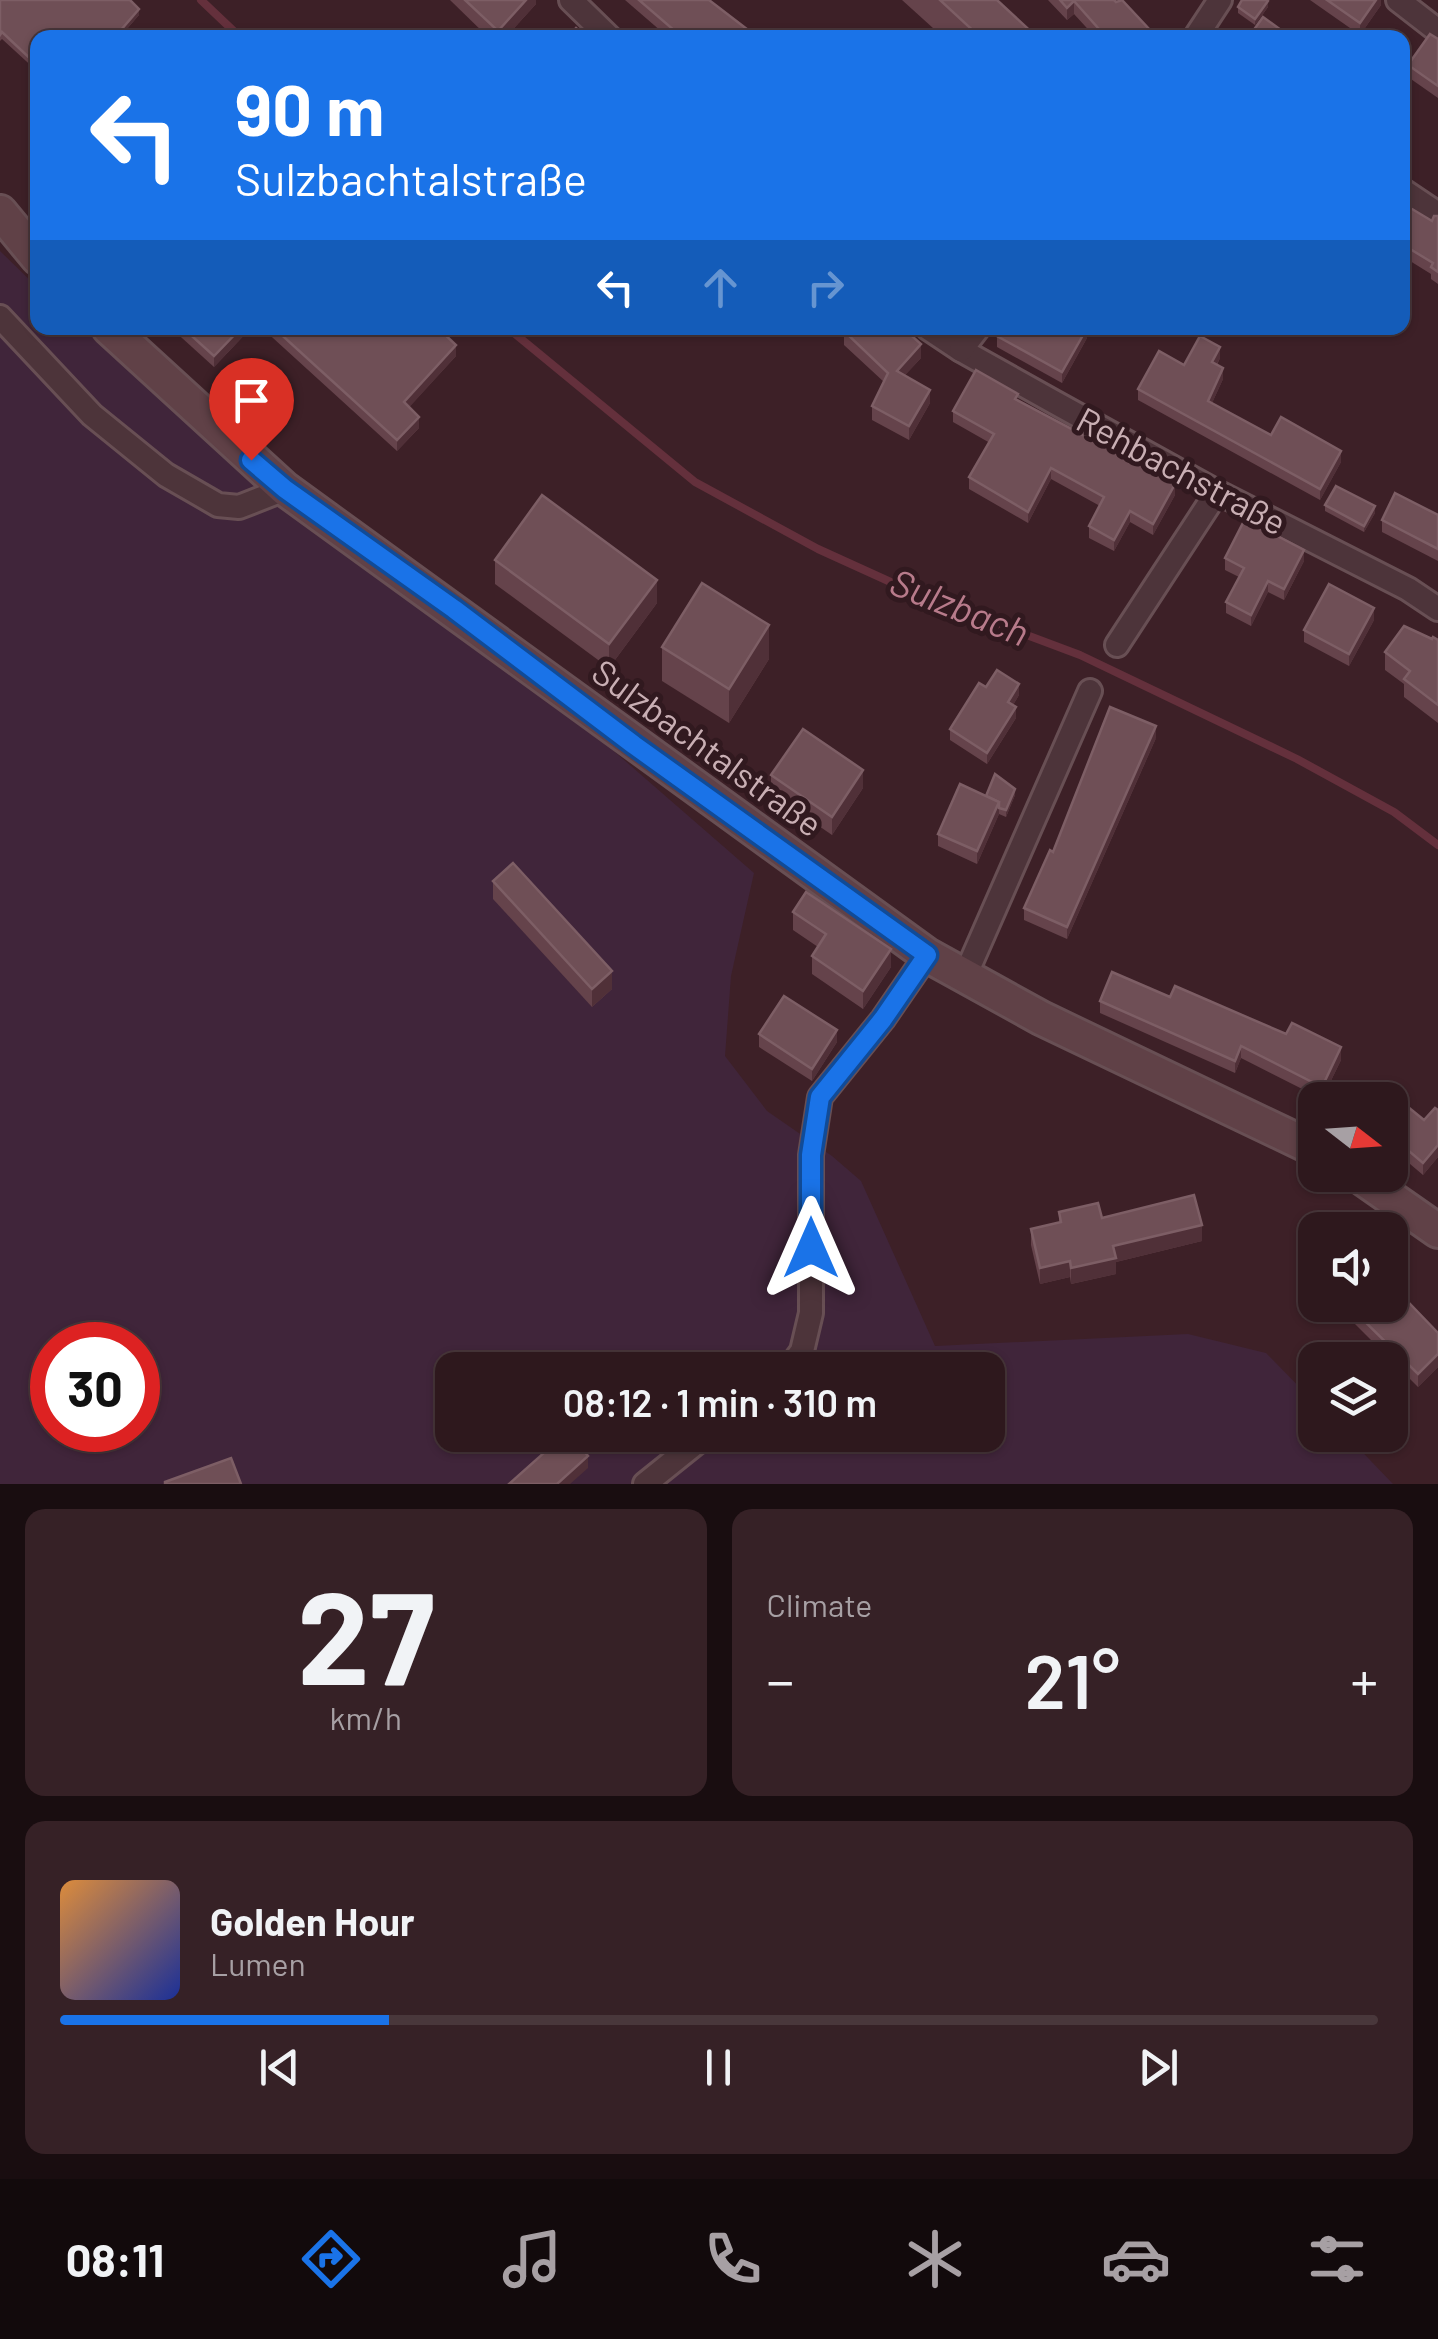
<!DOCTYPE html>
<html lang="en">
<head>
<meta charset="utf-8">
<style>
	:root { --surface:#2e181d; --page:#362126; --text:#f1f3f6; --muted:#a7a0a4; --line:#49373b; --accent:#1a73e8 }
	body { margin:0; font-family:Barlow,sans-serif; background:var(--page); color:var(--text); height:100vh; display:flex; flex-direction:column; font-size:38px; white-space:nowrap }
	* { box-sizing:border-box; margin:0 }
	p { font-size:32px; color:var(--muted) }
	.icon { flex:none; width:55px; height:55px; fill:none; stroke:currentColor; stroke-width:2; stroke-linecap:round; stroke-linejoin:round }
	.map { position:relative; height:1484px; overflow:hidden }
	.drawer { display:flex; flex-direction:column; gap:25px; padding:25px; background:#190d10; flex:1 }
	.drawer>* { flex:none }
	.banner { position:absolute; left:30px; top:30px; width:1380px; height:305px; border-radius:20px; box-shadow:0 2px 8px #0004,0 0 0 2px var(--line); background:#1a73e8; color:#fff; overflow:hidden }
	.needle { width:65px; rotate:107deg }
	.tools { position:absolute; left:1298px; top:1082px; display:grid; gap:20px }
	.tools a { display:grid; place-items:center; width:110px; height:110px; border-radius:20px; background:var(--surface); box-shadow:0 2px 8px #0004,0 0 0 2px var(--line); font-size:50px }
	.speed { position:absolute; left:30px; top:1322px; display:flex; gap:20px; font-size:50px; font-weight:700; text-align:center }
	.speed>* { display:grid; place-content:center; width:130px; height:130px; border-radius:50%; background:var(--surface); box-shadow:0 2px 8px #0004,0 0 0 2px var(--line); line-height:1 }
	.speed .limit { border:15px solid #d22; background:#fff; color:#111 }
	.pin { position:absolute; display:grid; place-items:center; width:85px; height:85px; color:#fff; margin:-102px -42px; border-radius:50% 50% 50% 0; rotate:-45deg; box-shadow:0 0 10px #0007 }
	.pin .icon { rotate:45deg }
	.me { position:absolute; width:110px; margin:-55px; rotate:0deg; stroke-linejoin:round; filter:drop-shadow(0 0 8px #0008) }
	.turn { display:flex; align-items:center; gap:35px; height:210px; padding:0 40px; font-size:45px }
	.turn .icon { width:130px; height:130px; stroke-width:2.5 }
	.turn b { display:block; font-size:70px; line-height:85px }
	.lanes { display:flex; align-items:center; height:95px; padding:0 40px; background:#0003; justify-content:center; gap:50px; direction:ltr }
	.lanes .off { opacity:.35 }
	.big { font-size:75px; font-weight:600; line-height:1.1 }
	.drawer .card { flex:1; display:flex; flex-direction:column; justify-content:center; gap:15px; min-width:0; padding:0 35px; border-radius:20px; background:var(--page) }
	.drawer .dial { align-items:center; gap:0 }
	.dial b { font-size:130px; line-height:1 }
	.song { display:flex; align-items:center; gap:30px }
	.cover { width:120px; height:120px; border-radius:15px; background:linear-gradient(135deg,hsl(30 70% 55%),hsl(230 70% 35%)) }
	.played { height:10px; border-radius:5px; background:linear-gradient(90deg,var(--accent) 25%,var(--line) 25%) }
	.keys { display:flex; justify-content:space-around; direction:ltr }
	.heat { display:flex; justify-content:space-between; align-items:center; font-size:55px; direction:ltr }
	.drawer .tiles { flex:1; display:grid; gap:25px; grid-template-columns:1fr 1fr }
	.card:last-child { grid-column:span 2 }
	.trip { position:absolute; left:435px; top:1352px; width:570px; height:100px; border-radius:20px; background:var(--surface); box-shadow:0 2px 8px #0004,0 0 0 2px var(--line); font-weight:600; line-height:100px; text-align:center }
	.tabs { display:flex; height:160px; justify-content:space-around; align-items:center; background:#120a0c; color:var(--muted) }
	.tabs .icon { width:70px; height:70px }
	.tabs .current { color:var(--accent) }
	.tabs b { font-size:45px; color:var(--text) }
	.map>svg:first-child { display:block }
	.green { fill:#40253a; fill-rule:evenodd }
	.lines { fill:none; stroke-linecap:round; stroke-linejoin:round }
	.stream { stroke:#64303c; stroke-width:8 }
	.street-casing { stroke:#684f54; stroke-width:28 }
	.secondary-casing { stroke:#684f54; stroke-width:38 }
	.street { stroke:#4d343a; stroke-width:22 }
	.secondary { stroke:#604147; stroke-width:32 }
	.wall { fill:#65434b }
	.shaded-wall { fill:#503038 }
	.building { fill:#6f4f56; stroke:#7d5e65; stroke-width:2.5 }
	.route-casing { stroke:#114b97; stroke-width:25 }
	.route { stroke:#1a73e8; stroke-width:18 }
	.labels { text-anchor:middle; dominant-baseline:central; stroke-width:10; stroke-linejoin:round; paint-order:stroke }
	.street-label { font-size:35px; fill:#c9afb4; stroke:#31191f }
	.water-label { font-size:38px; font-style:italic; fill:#b87b8b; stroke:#31191f }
</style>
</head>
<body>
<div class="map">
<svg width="1438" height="1484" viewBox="0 0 1438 1484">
	<rect width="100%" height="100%" fill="#3d2027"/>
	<!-- green -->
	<path class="green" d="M0 251 37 287 38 328H87L375 567 593 733 754 873 731 976 725 1056 767 1111 832 1156 861 1181 935 1346 1188 1334 1266 1353 1315 1403V1435H1346L1393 1484H0ZM52 1345H138V1430H52ZM452 1370H988V1435H452Z"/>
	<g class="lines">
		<!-- stream -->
		<g class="stream">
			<polyline points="201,0 241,38"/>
			<polyline points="508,328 695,482 818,549 917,594 1080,655 1297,759 1394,812 1438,845"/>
		</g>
		<!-- street casing -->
		<g class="street-casing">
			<g id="street">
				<polyline points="571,0 610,38"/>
				<polyline points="1398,0 1438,31"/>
				<polyline points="1195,38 1220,0"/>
				<polyline points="1402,190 1438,214"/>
				<polyline points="0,317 92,415 166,475 218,505 239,507 285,489"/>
				<polyline points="928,328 961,350 1054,402 1217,492 1408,589 1438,609"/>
				<polyline points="961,350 978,328"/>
				<polyline points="1117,645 1217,492"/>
				<polyline points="965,976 1090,691"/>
				<polyline points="788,1370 802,1351 811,1313 811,1155 820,1097 883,1019 927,955"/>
				<polyline points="645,1484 706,1435"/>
			</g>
		</g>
		<!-- secondary casing -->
		<g class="secondary-casing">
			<g id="secondary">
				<polyline points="0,212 38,258"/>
				<polyline points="109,328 285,489 927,955 1041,1018 1315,1149"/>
				<polyline points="1358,1175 1438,1231"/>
			</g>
		</g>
		<!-- street -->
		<use href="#street" class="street"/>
		<!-- secondary -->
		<use href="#secondary" class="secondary"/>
	</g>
	<!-- wall -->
	<g class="wall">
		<polygon points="0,0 139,15 119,38 38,38 38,72 2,39 0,41"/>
		<polygon points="450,0 536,0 536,4 505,38 489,38"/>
		<polygon points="625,0 709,0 752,38 669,38"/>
		<polygon points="902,0 997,0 1038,38 944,38"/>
		<polygon points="1048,0 1114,0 1149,38 1096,38 1074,14 1067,20"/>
		<polygon points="1310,0 1381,0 1381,5 1360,35"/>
		<polygon points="1238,7 1268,7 1255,25 1238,13"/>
		<polygon points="1438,39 1438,98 1408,77 1408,65"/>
		<polygon points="1403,202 1432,221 1438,216 1438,284 1431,279 1431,274 1402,256"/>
		<polygon points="171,328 251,328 214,367"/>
		<polygon points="262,328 438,328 456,356 409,407 419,428 397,451"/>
		<polygon points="837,328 903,328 921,358 905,375 930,403 909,440 872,420 872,406 884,382 844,345 844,334"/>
		<polygon points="997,336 1087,338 1062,383 997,347"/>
		<polygon points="1220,358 1217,365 1223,379 1212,403 1271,435 1341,462 1320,500 1138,400 1138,389 1184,365"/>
		<polygon points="1018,400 1175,495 1153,535 1130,522 1114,551 1089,538 1089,526 1100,506 1051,479 1028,523 969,489 969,477 990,443 953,422 953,411"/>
		<polygon points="1325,505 1375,513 1364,532 1325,511"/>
		<polygon points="1438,515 1438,561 1382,532 1382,520"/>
		<polygon points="1225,558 1304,561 1284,600 1268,592 1251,626 1226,613 1226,602 1239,577 1225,570"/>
		<polygon points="495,560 657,603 609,668 495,584"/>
		<polygon points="1374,620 1349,666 1304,642 1304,630"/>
		<polygon points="1432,639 1438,640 1438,723 1404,697 1404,684 1385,670 1385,652"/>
		<polygon points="662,647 769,659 729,723 662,681"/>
		<polygon points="986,687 1019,695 1013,705 1016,718 987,764 950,740 950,729"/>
		<polygon points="1156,738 1067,939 1024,920 1024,908 1053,852"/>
		<polygon points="771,775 863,788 832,835 771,793"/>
		<polygon points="1015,795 1006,817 999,814 977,864 938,846 938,834 986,796"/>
		<polygon points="493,881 612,989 592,1007 493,899"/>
		<polygon points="793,912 891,967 863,1009 812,974 812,956 818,947 793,930"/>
		<polygon points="1170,997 1341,1060 1322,1099 1241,1058 1235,1073 1100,1013 1100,1001"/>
		<polygon points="759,1034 837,1042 812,1081 759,1047"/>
		<polygon points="1390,1106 1424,1120 1438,1110 1438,1157 1423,1175 1390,1147"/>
		<polygon points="1059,1212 1102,1218 1202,1241 1116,1262 1116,1274 1071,1284 1070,1277 1040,1284 1031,1245 1031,1229 1059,1223"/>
		<polygon points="1336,1305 1390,1305 1438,1333 1438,1367 1418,1387"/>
	</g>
	<!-- shaded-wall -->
	<g class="shaded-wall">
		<polygon points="526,0 536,0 536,4 505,38 498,38 498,31"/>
		<polygon points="1376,0 1381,0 1381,5 1360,35 1360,23"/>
		<polygon points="1074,1 1074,14 1067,20 1067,8"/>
		<polygon points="1268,1 1268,7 1255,25 1255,19"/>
		<polygon points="139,9 139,15 119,38 114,38"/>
		<polygon points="1149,29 1149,38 1139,38"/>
		<polygon points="241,328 251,328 214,367 214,356"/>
		<polygon points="1087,328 1087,338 1062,383 1062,372"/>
		<polygon points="921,344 921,358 897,384 897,371"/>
		<polygon points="456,345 456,356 404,413 404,402"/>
		<polygon points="1220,347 1220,358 1212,373 1212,362"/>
		<polygon points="1223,368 1223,379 1208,412 1208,401"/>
		<polygon points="930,390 930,403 909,440 909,426"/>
		<polygon points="419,417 419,428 397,451 397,440"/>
		<polygon points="1341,451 1341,462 1320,500 1320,489"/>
		<polygon points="1051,468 1051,479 1028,523 1028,512"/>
		<polygon points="1175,484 1175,495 1153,535 1153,524"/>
		<polygon points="1375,506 1375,513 1364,532 1364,526"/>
		<polygon points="1130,511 1130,522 1114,551 1114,540"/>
		<polygon points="1304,550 1304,561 1284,600 1284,589"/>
		<polygon points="657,580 657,603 609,668 609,644"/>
		<polygon points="1268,581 1268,592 1251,626 1251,615"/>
		<polygon points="1374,608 1374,620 1349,666 1349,654"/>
		<polygon points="769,625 769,659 729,723 729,689"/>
		<polygon points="1019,684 1019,695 1008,713 1008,702"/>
		<polygon points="1016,707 1016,718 987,764 987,753"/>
		<polygon points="1156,726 1156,738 1067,939 1067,927"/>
		<polygon points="863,770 863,788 832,835 832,817"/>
		<polygon points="1015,789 1015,795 1006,817 1006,810"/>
		<polygon points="999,802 999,814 977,864 977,851"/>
		<polygon points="891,949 891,967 863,1009 863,991"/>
		<polygon points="612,971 612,989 592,1007 592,989"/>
		<polygon points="837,1030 837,1042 812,1081 812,1069"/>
		<polygon points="1241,1046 1241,1058 1235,1073 1235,1061"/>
		<polygon points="1341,1047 1341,1060 1322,1099 1322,1087"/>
		<polygon points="1438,1145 1438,1157 1423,1175 1423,1163"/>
		<polygon points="1202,1225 1202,1241 1116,1262 1116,1274 1071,1284 1071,1268 1113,1246"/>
		<polygon points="1070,1261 1070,1277 1040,1284 1040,1268"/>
		<polygon points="1438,1354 1438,1367 1418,1387 1418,1374"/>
		<polygon points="588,1456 588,1468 570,1484 557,1484"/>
	</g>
	<!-- building -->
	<g class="building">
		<polygon points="0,0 130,0 139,9 114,38 38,38 38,66 2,32 0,35"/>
		<polygon points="465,0 526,0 498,31"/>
		<polygon points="639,0 709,0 752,33 748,38 683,38"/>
		<polygon points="940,0 997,0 1038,38 981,38"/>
		<polygon points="1060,0 1114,0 1116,2 1122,0 1149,29 1139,38 1107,38 1074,1 1067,8"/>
		<polygon points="1242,0 1267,0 1268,1 1255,19 1238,7"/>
		<polygon points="1327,0 1376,0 1360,23"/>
		<polygon points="1263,17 1292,38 1248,38"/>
		<polygon points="576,28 587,38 567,38"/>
		<polygon points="1430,34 1438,39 1438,86 1408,65"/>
		<polygon points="1402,203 1432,221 1434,216 1438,216 1438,272 1431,267 1433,263 1402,244"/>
		<polygon points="183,328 241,328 214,356"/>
		<polygon points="274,328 438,328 456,345 404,402 419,417 397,440"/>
		<polygon points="847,328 903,328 921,344 897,371 930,390 909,426 872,406 888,373 844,331"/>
		<polygon points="1002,328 1087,328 1062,372 997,336"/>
		<polygon points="1200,336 1220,347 1212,362 1223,368 1208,401 1271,435 1281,417 1341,451 1320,489 1138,389 1159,351 1184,365"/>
		<polygon points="976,370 1018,394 1015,399 1175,484 1153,524 1130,511 1114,540 1089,526 1104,497 1051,468 1028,512 969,477 994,434 953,411"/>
		<polygon points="1336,486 1375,506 1364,526 1325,505"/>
		<polygon points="1395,493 1438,515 1438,549 1382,520"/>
		<polygon points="542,495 657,580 609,644 495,560"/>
		<polygon points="1245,519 1304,550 1284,589 1268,581 1251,615 1226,602 1244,568 1225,558"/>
		<polygon points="702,583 769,625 729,689 662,647"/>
		<polygon points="1329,584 1374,608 1349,654 1304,630"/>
		<polygon points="1404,626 1432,639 1433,637 1438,640 1438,705 1404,679 1410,671 1385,652"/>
		<polygon points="997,670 1019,684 1008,702 1016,707 987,753 950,729 979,683 986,687"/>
		<polygon points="1110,707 1156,726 1067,927 1024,908 1050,850 1053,852"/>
		<polygon points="803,729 863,770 832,817 771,775"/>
		<polygon points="995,774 1015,789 1006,810 999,808 999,802 986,796"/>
		<polygon points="960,784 999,802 977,851 938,834"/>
		<polygon points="513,863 612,971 592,989 493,881"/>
		<polygon points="806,892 891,949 863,991 812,956 826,934 793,912"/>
		<polygon points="1112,972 1170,997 1175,986 1286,1034 1292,1023 1341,1047 1322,1087 1241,1046 1235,1061 1100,1001"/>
		<polygon points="784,996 837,1030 812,1069 759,1034"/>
		<polygon points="1397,1098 1424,1120 1435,1108 1438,1110 1438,1145 1423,1163 1390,1135 1390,1106"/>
		<polygon points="1194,1195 1202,1225 1113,1246 1116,1258 1071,1268 1070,1261 1040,1268 1031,1229 1061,1222 1059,1212 1098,1203 1102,1218"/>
		<polygon points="1390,1283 1438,1333 1438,1354 1418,1374 1348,1305 1390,1305"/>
		<polygon points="564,1435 570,1435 588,1456 557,1484 509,1484"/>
		<polygon points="231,1458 241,1484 165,1484 165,1482"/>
	</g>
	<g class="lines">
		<!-- route casing -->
		<g class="route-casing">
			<polyline id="route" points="251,460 285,489 454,609 634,745 927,955 883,1019 820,1097 811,1155 811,1248"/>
		</g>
		<!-- route -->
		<use href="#route" class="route"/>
	</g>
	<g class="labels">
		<!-- street labels -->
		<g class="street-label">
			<text transform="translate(1182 470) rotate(28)">Rehbachstraße</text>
			<text transform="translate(708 747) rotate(36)">Sulzbachtalstraße</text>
		</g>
		<!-- water labels -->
		<g class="water-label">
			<text transform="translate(960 606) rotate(22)">Sulzbach</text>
		</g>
	</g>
</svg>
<div class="tools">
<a><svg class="needle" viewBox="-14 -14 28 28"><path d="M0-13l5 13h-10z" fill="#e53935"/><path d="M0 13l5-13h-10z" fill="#a7a0a4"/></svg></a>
<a><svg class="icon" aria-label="sound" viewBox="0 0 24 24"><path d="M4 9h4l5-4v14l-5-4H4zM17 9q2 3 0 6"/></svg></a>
<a><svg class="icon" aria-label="layers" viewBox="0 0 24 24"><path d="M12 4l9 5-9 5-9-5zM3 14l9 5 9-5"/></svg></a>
</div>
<div class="speed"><div class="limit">30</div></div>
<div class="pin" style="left:251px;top:460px;background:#d93025"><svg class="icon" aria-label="arrive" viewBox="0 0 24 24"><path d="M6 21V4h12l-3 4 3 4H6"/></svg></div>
<svg class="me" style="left:811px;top:1248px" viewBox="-20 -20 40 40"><path d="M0-17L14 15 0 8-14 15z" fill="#1a73e8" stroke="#fff" stroke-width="4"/></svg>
<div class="trip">08:12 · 1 min · 310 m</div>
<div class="banner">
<div class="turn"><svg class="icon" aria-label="left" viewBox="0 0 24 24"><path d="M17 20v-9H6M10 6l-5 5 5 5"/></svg><div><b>90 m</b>Sulzbachtalstraße</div></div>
<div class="lanes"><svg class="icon" aria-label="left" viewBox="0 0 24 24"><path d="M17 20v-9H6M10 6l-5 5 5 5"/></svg><svg class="icon off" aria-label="ahead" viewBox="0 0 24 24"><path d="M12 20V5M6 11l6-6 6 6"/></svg><svg class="icon off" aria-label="right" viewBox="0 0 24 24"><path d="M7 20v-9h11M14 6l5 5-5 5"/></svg></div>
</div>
</div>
<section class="drawer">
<div class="tiles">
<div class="card dial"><b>27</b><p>km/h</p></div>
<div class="card"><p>Climate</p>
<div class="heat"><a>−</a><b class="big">21°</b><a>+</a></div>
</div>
<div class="card">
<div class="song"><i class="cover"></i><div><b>Golden Hour</b><p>Lumen</p></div></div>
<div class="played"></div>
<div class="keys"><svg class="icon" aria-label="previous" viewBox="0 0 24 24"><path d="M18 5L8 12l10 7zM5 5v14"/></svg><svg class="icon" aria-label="pause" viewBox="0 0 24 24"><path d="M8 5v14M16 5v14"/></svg><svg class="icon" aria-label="next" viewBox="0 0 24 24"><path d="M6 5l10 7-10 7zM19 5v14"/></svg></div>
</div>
</div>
</section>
<nav class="tabs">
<b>08:11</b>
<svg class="icon current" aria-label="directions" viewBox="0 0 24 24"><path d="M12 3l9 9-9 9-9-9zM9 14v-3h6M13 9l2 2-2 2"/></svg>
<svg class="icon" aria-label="music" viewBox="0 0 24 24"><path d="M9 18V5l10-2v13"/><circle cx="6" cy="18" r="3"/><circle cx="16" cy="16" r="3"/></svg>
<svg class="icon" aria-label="phone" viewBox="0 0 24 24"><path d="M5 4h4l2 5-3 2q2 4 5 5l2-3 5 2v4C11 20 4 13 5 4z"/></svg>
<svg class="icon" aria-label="climate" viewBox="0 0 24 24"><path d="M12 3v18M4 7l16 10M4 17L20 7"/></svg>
<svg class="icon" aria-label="car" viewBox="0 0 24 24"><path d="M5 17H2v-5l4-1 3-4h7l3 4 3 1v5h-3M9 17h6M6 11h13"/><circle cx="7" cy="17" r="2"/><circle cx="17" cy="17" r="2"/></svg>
<svg class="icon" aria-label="filters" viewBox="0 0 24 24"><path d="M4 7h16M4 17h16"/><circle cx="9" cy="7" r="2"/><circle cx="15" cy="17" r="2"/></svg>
</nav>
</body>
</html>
